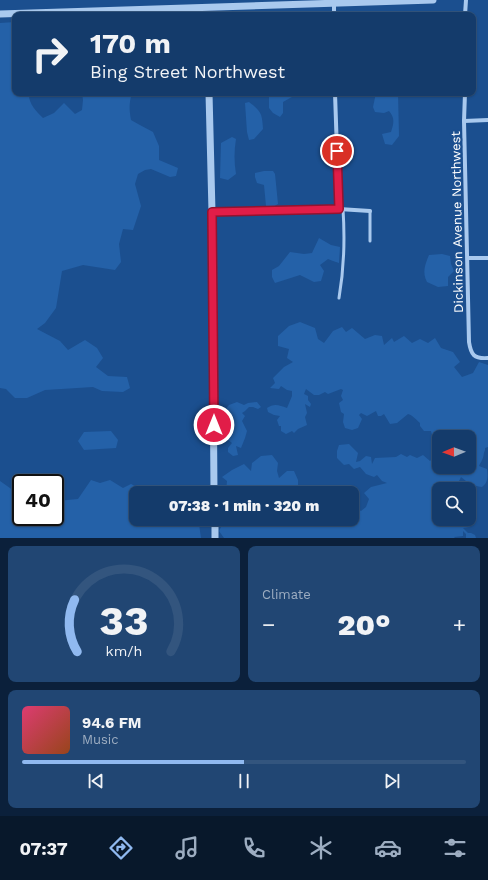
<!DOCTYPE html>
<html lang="en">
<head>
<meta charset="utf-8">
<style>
	:root { --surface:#143b6b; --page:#214673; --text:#f1f3f6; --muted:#9dadc1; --line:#33557e; --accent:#90b9f0 }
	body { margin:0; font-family:"Work Sans",sans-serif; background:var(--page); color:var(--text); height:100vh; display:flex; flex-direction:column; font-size:15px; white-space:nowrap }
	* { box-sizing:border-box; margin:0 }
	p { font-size:13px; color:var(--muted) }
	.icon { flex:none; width:22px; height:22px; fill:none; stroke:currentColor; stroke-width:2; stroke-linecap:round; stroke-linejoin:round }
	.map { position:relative; height:538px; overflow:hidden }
	.drawer { display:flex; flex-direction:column; gap:8px; padding:8px; background:#0b203b; flex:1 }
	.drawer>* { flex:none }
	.top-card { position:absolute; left:12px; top:12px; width:464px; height:84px; border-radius:8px; box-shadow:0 1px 3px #0004,0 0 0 1px var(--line); background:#143b6b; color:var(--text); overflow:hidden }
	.needle { width:26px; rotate:269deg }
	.controls { position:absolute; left:432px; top:430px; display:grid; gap:8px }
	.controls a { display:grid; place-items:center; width:44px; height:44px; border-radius:8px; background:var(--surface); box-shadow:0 1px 3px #0004,0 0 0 1px var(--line); font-size:20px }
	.speed { position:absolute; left:12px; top:474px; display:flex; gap:8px; font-size:20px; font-weight:700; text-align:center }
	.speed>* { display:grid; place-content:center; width:52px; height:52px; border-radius:50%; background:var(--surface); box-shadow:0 1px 3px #0004,0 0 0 1px var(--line); line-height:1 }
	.speed .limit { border:2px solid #111; border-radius:6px; background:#fff; color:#111 }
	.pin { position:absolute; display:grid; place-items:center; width:34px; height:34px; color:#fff; margin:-17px; border:2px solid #fff; border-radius:50%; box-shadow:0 1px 4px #0007 }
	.me { position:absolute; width:44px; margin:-22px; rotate:0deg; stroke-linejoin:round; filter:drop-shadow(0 0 3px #0008) }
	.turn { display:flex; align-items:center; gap:14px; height:84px; padding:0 12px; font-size:18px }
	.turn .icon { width:52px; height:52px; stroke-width:2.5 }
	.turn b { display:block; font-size:28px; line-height:34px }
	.big { font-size:30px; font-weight:800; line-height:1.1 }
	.drawer .widget { flex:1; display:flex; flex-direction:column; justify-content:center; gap:6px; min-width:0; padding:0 14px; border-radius:8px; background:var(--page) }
	.drawer .dial { align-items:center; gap:0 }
	.dial svg { height:104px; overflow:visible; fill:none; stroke:var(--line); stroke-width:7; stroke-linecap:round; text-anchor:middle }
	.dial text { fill:var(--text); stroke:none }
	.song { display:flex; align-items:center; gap:12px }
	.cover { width:48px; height:48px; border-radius:6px; background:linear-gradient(135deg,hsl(340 70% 55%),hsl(20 70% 35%)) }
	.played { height:4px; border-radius:2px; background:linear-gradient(90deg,var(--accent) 50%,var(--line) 50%) }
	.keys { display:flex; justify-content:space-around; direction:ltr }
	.heat { display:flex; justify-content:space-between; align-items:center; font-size:22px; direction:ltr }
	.drawer .tiles { flex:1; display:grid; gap:8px; grid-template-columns:1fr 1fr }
	.widget:last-child { grid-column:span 2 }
	.trip { position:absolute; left:129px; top:486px; width:230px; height:40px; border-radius:8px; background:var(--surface); box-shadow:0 1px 3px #0004,0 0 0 1px var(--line); font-weight:800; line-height:40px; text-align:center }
	.menu { display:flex; height:64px; justify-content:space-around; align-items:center; background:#08182b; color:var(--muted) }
	.menu .icon { width:28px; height:28px }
	.menu .active { color:var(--accent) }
	.menu b { font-size:18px; color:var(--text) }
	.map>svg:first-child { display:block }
	.green { fill:#2461a8 }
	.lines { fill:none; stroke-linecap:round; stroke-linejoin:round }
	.service { stroke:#a9c9ee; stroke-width:3 }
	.minor { stroke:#a9c9ee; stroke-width:4 }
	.tertiary { stroke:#a9c9ee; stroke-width:7 }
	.route-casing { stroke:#92132f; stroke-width:10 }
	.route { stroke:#e11d48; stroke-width:7 }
	.labels { text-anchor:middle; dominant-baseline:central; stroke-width:4; stroke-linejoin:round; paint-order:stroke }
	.street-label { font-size:13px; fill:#fff; stroke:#1b4f8f }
</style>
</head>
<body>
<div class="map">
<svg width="488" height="538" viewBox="0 0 488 538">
	<rect width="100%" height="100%" fill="#1b4f8f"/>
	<!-- green -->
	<g class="green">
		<path d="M15 22V93H29C28 103 36 111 43 118L54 113 64 103 75 114 82 110 83 100 82 93H132C129 103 129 109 131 120L138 124 153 132 159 146V160L178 168 176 176 170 177 151 169 145 170 138 174 135 184 141 206 133 230 123 229 119 244 121 262 115 270 83 265 62 271 56 308 45 323 37 329 60 341 68 350 85 340 97 348 103 358 96 367 108 376 127 377 130 388 123 392 102 391 93 387 45 390 27 398H15L6 389 0 388V23Z"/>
		<polygon points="269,93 299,93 283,102 283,113 280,117 273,113 269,108"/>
		<path d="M376 93H398L399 136 392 145 385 144 382 134 391 132C394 123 395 118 389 111L384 113 375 112 373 107Z"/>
		<path d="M249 102C262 112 262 114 263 129L254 139 249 140 247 132 245 103Z"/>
		<path d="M232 137 236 139C234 151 234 162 236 174L228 180 220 178 221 143Z"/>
		<polygon points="264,171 273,171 275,174 278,204 271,208 266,206 264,185 257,183 255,177 255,173"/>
		<polygon points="319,238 331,245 340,247 339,263 333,261 328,259 320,265 324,271 321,281 314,282 300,275 275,283 272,277 272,270 279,266 290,252 304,254 312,253"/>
		<path d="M442 254 450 256 451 264 454 271 448 277V286L438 287 427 282C422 272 425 265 429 255Z"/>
		<path d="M300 322 315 328 318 339 324 343 333 331 342 327 346 332 352 328 365 339 375 335 382 336 384 345 392 338 394 342 404 336 412 343 420 339 428 343 435 338 441 348 453 352 460 362 454 367 462 377 473 373 479 362 488 365V447L485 448V450C483 454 484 457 482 460 481 463 480 463 479 466L487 469C488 476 488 483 482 487 473 486 468 483 461 477L458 483 456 489H439V519H462V521L470 527 463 528 468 533H471L475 535 476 538H466V534L463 531V536L454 537 455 538H224L219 531 225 519H295L302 526 305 519H328L330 521 335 519H352V507L353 506 361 511 366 507 369 499 364 493 371 487 387 483 382 481 377 475 374 477 366 474 360 467 354 469 349 464 344 465 337 458V451L339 445 349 444 358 453 356 462 360 461 366 456 371 457 372 464 375 458 396 457 401 454 407 457 410 455 417 458 423 455 430 461 435 456 431 449 432 442 439 441V467H469V437L439 438 432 435 431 431H424L420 426V423C416 420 414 416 408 414L397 423 390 424 384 414 381 416H378L376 411 367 416 361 413 359 415 362 419 358 428 352 430 345 428 343 422 344 414 341 412 339 403 343 400 341 396 343 390 341 389 328 394 325 392 319 395H314L306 389 304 394 308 396V400L311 404 310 407 305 404 307 413 305 417 307 425 298 429 294 433 292 431 286 434 281 431V426H279L277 420 280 416 274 415 268 412 267 408C274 403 279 405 287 408L292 396V391L287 390 281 386 279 389 270 388 275 383 273 378 284 367 293 362 287 358 289 349 278 346V336L289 326Z"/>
		<polygon points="237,402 244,405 248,403 257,402 261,407 258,409 253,407 249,407 245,411 242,413 245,416 242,421 247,431 245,438 241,448 236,446 238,455 233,456 228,452 228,448 232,443 227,439 225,423 230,420 225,418 224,411 229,405"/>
		<polygon points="111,431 118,440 116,448 84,450 78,441 84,432"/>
		<polygon points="272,455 278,463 277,471 279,478 287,471 294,471 298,480 298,486 291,487 294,493 229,493 226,492 227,481 222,477 232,470 244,464 251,471 252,463 261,456"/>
		<polygon points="91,480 100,483 110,480 123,488 131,484 141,489 158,488 175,489 190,487 202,488 202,493 136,493 136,519 200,519 199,524 201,538 0,538 0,481 17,493 21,492 21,517 55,517 55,497 57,501 78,499"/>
	</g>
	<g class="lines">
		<!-- service -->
		<g class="service">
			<polyline points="370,211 370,241"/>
			<path d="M339 298C344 269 345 239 343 209"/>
		</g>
		<!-- minor -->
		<g class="minor">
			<polyline points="334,3 334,15"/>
			<polyline points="465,15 466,0"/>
			<polyline points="335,93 339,209"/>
			<path d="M465 93 464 121 469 342C471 355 474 359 488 358"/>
			<polyline points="464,121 488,120"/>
			<polyline points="212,212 339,209 370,211"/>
			<polyline points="468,258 488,258"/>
		</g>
		<!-- tertiary -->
		<g class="tertiary">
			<polyline points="0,14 433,0"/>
			<polyline points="209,93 212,212 214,493"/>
			<polyline points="215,519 215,538"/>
		</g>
	</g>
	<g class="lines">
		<!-- route casing -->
		<g class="route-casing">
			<polyline id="route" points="214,425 212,212 339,209 337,151"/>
		</g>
		<!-- route -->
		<use href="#route" class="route"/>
	</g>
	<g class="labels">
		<!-- street labels -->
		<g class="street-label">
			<text transform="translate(457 222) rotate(-91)">Dickinson Avenue Northwest</text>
		</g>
	</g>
</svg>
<div class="controls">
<a><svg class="needle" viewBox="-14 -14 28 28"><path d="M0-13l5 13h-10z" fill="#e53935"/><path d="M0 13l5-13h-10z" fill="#9dadc1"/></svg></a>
<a><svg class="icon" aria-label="search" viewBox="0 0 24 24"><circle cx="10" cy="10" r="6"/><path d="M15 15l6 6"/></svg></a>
</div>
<div class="speed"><div class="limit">40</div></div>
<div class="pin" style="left:337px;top:151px;background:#d93025"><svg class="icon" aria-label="arrive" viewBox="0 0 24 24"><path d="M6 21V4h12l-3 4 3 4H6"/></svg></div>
<svg class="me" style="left:214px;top:425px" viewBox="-20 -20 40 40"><circle r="17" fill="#e11d48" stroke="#fff" stroke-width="3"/><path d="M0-11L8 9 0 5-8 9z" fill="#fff"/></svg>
<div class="trip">07:38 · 1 min · 320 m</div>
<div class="top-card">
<div class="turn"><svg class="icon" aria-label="right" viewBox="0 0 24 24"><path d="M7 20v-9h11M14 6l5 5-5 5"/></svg><div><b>170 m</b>Bing Street Northwest</div></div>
</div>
</div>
<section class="drawer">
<div class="tiles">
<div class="widget dial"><svg viewBox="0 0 100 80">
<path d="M14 69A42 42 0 1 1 86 69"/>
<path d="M14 69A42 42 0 0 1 12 29" stroke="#90b9f0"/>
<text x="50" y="56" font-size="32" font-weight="700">33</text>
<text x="50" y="72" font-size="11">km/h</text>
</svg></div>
<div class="widget"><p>Climate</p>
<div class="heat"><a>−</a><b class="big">20°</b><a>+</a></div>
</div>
<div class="widget">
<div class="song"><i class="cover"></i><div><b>94.6 FM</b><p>Music</p></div></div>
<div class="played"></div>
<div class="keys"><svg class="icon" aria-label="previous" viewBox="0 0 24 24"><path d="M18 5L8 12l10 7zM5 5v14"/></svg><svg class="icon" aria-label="pause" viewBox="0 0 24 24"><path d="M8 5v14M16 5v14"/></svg><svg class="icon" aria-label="next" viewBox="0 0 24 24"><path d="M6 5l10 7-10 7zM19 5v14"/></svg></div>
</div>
</div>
</section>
<nav class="menu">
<b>07:37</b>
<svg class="icon active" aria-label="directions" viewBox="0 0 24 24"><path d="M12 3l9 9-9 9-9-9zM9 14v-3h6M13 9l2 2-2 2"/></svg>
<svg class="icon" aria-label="music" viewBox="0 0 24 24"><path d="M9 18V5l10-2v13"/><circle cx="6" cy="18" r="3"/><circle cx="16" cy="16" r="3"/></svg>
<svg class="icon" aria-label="phone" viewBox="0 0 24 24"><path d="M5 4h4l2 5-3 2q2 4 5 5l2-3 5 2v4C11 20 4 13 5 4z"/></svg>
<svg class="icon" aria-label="climate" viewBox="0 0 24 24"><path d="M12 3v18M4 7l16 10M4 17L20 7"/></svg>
<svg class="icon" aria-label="car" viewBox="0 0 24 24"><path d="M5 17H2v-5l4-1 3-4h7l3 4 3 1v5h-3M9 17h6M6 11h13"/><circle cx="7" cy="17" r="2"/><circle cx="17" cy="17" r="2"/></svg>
<svg class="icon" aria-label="filters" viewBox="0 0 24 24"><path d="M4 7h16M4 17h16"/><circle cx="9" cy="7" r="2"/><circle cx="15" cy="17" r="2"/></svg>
</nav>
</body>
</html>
